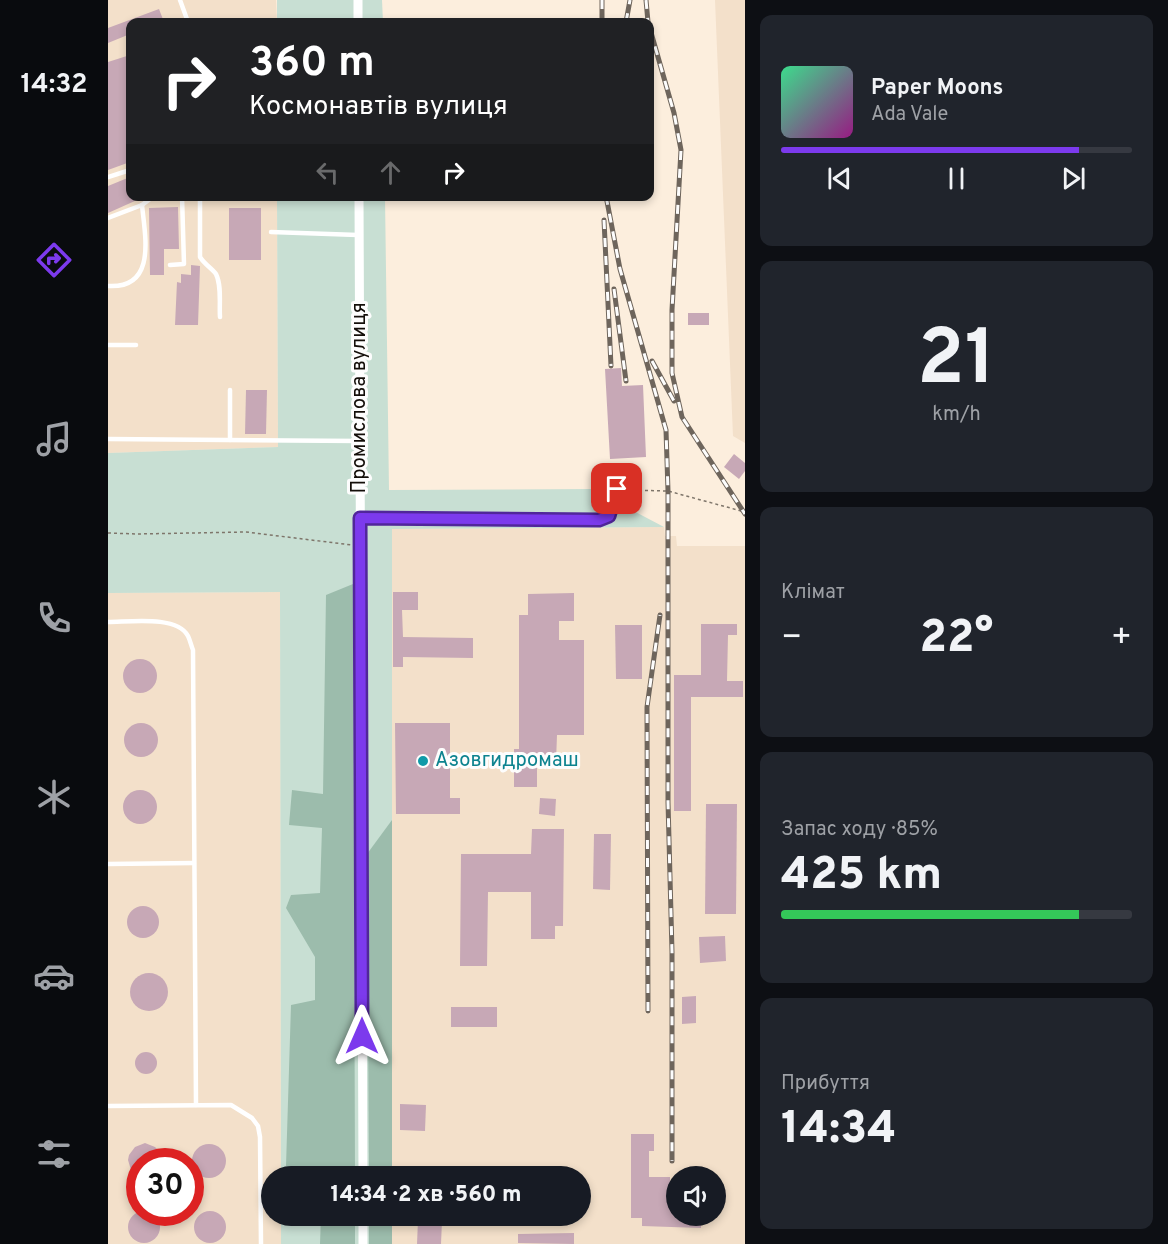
<!DOCTYPE html>
<html lang="uk">
<head>
<meta charset="utf-8">
<style>
	:root { --surface:#171b24; --page:#20242c; --text:#f1f3f6; --muted:#9ea1a6; --line:#363941; --accent:#7c3aed }
	body { margin:0; font-family:Overpass,sans-serif; background:var(--page); color:var(--text); height:100vh; display:flex; flex-direction:column; font-size:22px; white-space:nowrap }
	* { box-sizing:border-box; margin:0 }
	p { font-size:20px; color:var(--muted) }
	.icon { flex:none; width:33px; height:33px; fill:none; stroke:currentColor; stroke-width:2; stroke-linecap:round; stroke-linejoin:round }
	.map { position:relative; flex:1; overflow:hidden }
	.sheet { display:flex; flex-direction:column; gap:15px; padding:15px; background:#0d0f14; width:423px }
	.sheet>* { flex:none }
	.guide { position:absolute; left:18px; top:18px; width:528px; height:183px; border-radius:12px; box-shadow:0 3px 9px #0003; background:#202124; color:#fff; overflow:hidden }
	.tools { position:absolute; left:558px; top:1166px; display:grid; gap:12px }
	.tools a { display:grid; place-items:center; width:60px; height:60px; border-radius:50%; background:var(--surface); box-shadow:0 3px 9px #0003; font-size:30px }
	.speed { position:absolute; left:18px; top:1148px; display:flex; gap:12px; font-size:30px; font-weight:700; text-align:center }
	.speed>* { display:grid; place-content:center; width:78px; height:78px; border-radius:50%; background:var(--surface); box-shadow:0 3px 9px #0003; line-height:1 }
	.speed .limit { border:9px solid #d22; background:#fff; color:#111 }
	.pin { position:absolute; display:grid; place-items:center; width:51px; height:51px; color:#fff; margin:-26px; border-radius:12px; box-shadow:0 3px 9px #0006 }
	.me { position:absolute; width:66px; margin:-33px; rotate:0deg; stroke-linejoin:round; filter:drop-shadow(0 0 4px #0008) }
	.turn { display:flex; align-items:center; gap:21px; height:126px; padding:0 24px; font-size:27px }
	.turn .icon { width:78px; height:78px; stroke-width:2.5 }
	.turn b { display:block; font-size:42px; line-height:51px }
	.lanes { display:flex; align-items:center; height:57px; padding:0 24px; background:#0003; justify-content:center; gap:30px; direction:ltr }
	.lanes .off { opacity:.35 }
	.big { font-size:45px; font-weight:800; line-height:1.1 }
	.sheet .tile { flex:1; display:flex; flex-direction:column; justify-content:center; gap:9px; min-width:0; padding:0 21px; border-radius:12px; background:var(--page) }
	.sheet .dial { align-items:center; gap:0 }
	.dial b { font-size:78px; line-height:1 }
	.song { display:flex; align-items:center; gap:18px }
	.cover { width:72px; height:72px; border-radius:9px; background:linear-gradient(135deg,hsl(150 70% 55%),hsl(310 70% 35%)) }
	.played { height:6px; border-radius:3px; background:linear-gradient(90deg,var(--accent) 85%,var(--line) 85%) }
	.keys { display:flex; justify-content:space-around; direction:ltr }
	.heat { display:flex; justify-content:space-between; align-items:center; font-size:33px; direction:ltr }
	.charge { height:9px; border-radius:4px; background:linear-gradient(90deg,#34c759 85%,var(--line) 0) }
	.trip { position:absolute; left:153px; top:1166px; width:330px; height:60px; border-radius:30px; background:var(--surface); box-shadow:0 3px 9px #0003; font-weight:800; line-height:60px; text-align:center }
	main { display:flex; flex:1; min-height:0 }
	.tabs { display:flex; flex-direction:column; width:108px; justify-content:space-around; align-items:center; background:#090b0e; color:var(--muted) }
	.tabs .icon { width:42px; height:42px }
	.tabs .on { color:var(--accent) }
	.tabs b { font-size:27px; color:var(--text) }
	.map>svg:first-child { display:block }
	.built { fill:#f3e0ca; fill-rule:evenodd }
	.green { fill:#c8dfd3 }
	.forest { fill:#9cbcac }
	.building { fill:#c7a8b6 }
	.lines { fill:none; stroke-linecap:round; stroke-linejoin:round }
	.path { stroke:#7e756a; stroke-width:1.5; stroke-dasharray:3 3; stroke-linecap:butt }
	.service { stroke:#fff; stroke-width:4.5 }
	.minor { stroke:#fff; stroke-width:9 }
	.rail-casing { stroke:#6e655c; stroke-width:5 }
	.rail { stroke:#fdfdfd; stroke-width:3; stroke-dasharray:9; stroke-linecap:butt }
	.route-casing { stroke:#51269a; stroke-width:15 }
	.route { stroke:#7c3aed; stroke-width:10 }
	.culture-dot { fill:#0f9aa8; stroke:#fdfdfd; stroke-width:2 }
	.labels { text-anchor:middle; dominant-baseline:central; stroke-width:6; stroke-linejoin:round; paint-order:stroke }
	.street-label { font-size:20px; fill:#130e09; stroke:#fdfdfd }
	.culture-label { font-size:20px; fill:#0d838f; stroke:#fdfdfd; text-anchor:start }
</style>
</head>
<body>
<main>
<nav class="tabs">
<b>14:32</b>
<svg class="icon on" aria-label="directions" viewBox="0 0 24 24"><path d="M12 3l9 9-9 9-9-9zM9 14v-3h6M13 9l2 2-2 2"/></svg>
<svg class="icon" aria-label="music" viewBox="0 0 24 24"><path d="M9 18V5l10-2v13"/><circle cx="6" cy="18" r="3"/><circle cx="16" cy="16" r="3"/></svg>
<svg class="icon" aria-label="phone" viewBox="0 0 24 24"><path d="M5 4h4l2 5-3 2q2 4 5 5l2-3 5 2v4C11 20 4 13 5 4z"/></svg>
<svg class="icon" aria-label="climate" viewBox="0 0 24 24"><path d="M12 3v18M4 7l16 10M4 17L20 7"/></svg>
<svg class="icon" aria-label="car" viewBox="0 0 24 24"><path d="M5 17H2v-5l4-1 3-4h7l3 4 3 1v5h-3M9 17h6M6 11h13"/><circle cx="7" cy="17" r="2"/><circle cx="17" cy="17" r="2"/></svg>
<svg class="icon" aria-label="filters" viewBox="0 0 24 24"><path d="M4 7h16M4 17h16"/><circle cx="9" cy="7" r="2"/><circle cx="15" cy="17" r="2"/></svg>
</nav>
<div class="map">
<svg width="637" height="1244" viewBox="0 0 637 1244">
	<rect width="100%" height="100%" fill="#fceedd"/>
	<!-- built -->
	<g class="built">
		<polygon points="0,0 168,0 169,22 22,22 22,196 169,197 170,447 0,453"/>
		<polygon points="607,0 637,0 637,443 625,436"/>
		<path d="M556 527 557 536H568L569 546H637V1244H284V1215H472V1176H284V529ZM568 1176H608V1215H568Z"/>
		<path d="M172 592 173 1176H164V1215H173V1244H0V593ZM32 1161H82V1212H32Z"/>
	</g>
	<!-- green -->
	<g class="green">
		<polygon points="169,0 274,0 275,22 169,22"/>
		<polygon points="169,197 277,197 281,490 484,489 556,527 284,529 284,1176 173,1176 172,592 0,593 0,453 170,447"/>
		<rect x="173" y="1215" width="111" height="29"/>
	</g>
	<!-- forest -->
	<g class="forest">
		<polygon points="245,584 247,1176 198,1176 178,1166 183,1005 207,1000 207,957 178,908 183,895 212,893 214,828 181,825 184,790 215,794 218,595"/>
		<polygon points="284,820 284,1176 261,1176 259,854"/>
		<polygon points="213,1215 247,1215 247,1244 212,1244"/>
		<rect x="261" y="1215" width="23" height="29"/>
	</g>
	<!-- building -->
	<g class="building">
		<polygon points="51,9 56,22 22,22 22,34 0,43 0,28"/>
		<polygon points="22,55 22,162 0,170 0,62"/>
		<polygon points="22,177 22,196 38,196 0,213 0,186"/>
		<polygon points="70,207 71,249 56,249 56,275 42,275 41,208"/>
		<rect x="121" y="208" width="32" height="52"/>
		<polygon points="83,265 92,266 90,325 67,325 69,282 73,283 73,274 83,275"/>
		<rect x="580" y="313" width="21" height="12"/>
		<polygon points="513,368 514,386 535,385 538,457 502,459 497,369"/>
		<polygon points="138,390 159,390 158,434 137,434"/>
		<polygon points="626,454 637,463 637,471 631,479 616,467"/>
		<polygon points="285,592 310,592 310,610 294,610 295,637 365,638 365,658 295,657 295,667 285,667"/>
		<polygon points="466,593 466,621 451,621 451,640 476,640 476,735 449,735 448,762 429,762 429,787 406,787 406,749 411,749 411,615 420,615 420,594"/>
		<polygon points="593,624 629,624 629,635 620,635 619,681 635,681 635,697 583,697 583,811 566,811 566,675 593,675"/>
		<polygon points="507,625 534,625 534,679 508,679"/>
		<circle cx="32" cy="676" r="17"/>
		<polygon points="287,723 342,723 342,798 352,798 352,814 288,814"/>
		<circle cx="33" cy="740" r="17"/>
		<circle cx="32" cy="807" r="17"/>
		<polygon points="432,798 448,799 447,816 431,814"/>
		<polygon points="598,804 629,804 628,914 597,914"/>
		<polygon points="424,829 456,829 455,926 447,926 447,939 423,939 423,892 380,892 379,966 352,966 353,854 423,854"/>
		<polygon points="486,834 503,834 502,890 485,889"/>
		<circle cx="35" cy="922" r="16"/>
		<polygon points="617,936 618,961 592,963 591,937"/>
		<circle cx="41" cy="992" r="19"/>
		<polygon points="588,996 588,1023 574,1024 574,997"/>
		<rect x="343" y="1007" width="46" height="20"/>
		<circle cx="38" cy="1063" r="11"/>
		<polygon points="292,1104 318,1105 317,1131 292,1130"/>
		<polygon points="523,1134 546,1134 546,1151 541,1151 541,1177 562,1177 562,1182 568,1182 568,1215 593,1215 593,1228 534,1226 534,1218 523,1218"/>
		<polygon points="37,1143 47,1147 51,1151 54,1161 32,1161 32,1179 23,1170 20,1160 21,1155 27,1147"/>
		<circle cx="101" cy="1161" r="17"/>
		<circle cx="102" cy="1227" r="16"/>
		<circle cx="36" cy="1227" r="16"/>
		<polygon points="310,1220 334,1221 333,1244 309,1244"/>
		<polygon points="466,1233 466,1244 410,1243 410,1234"/>
	</g>
	<g class="lines">
		<!-- path -->
		<g class="path">
			<polyline points="519,490 560,491 637,512"/>
			<polyline points="0,533 29,534 138,532 244,545"/>
		</g>
		<!-- service -->
		<g class="service">
			<polyline points="72,0 80,22"/>
			<polyline points="0,177 22,170"/>
			<path d="M92 196V257C97 265 104 268 108 274 114 286 111 305 112 317"/>
			<polyline points="0,218 34,205 46,196"/>
			<polyline points="163,232 250,235"/>
			<polyline points="62,265 76,264 74,196"/>
			<path d="M0 286C49 289 37 236 34 205"/>
			<polyline points="0,345 28,345"/>
			<polyline points="0,439 252,441"/>
			<polyline points="122,440 122,390"/>
			<path d="M0 622C21 622 69 615 80 636 82 640 83 645 85 650L88 1105"/>
			<polyline points="0,864 86,863"/>
			<polyline points="0,1106 123,1105 144,1118 150,1126 152,1137 153,1244"/>
		</g>
		<!-- minor -->
		<g class="minor">
			<polyline points="250,0 250,22"/>
			<polyline points="251,196 255,1176"/>
			<polyline points="253,518 491,520 501,516 509,489"/>
			<polyline points="255,1215 255,1244"/>
		</g>
		<!-- rail casing -->
		<g class="rail-casing">
			<g id="rail">
				<polyline points="494,0 494,22"/>
				<polyline points="538,0 540,22"/>
				<polyline points="518,22 522,0"/>
				<polyline points="542,29 566,113 573,150 564,310 564,373 574,417 637,514"/>
				<polyline points="498,196 512,269 558,430 560,491 560,802 564,952 564,1161"/>
				<polyline points="496,220 503,366"/>
				<polyline points="506,289 518,381"/>
				<polyline points="544,361 566,401"/>
				<polyline points="540,1011 539,707 552,615"/>
			</g>
		</g>
		<!-- rail -->
		<use href="#rail" class="rail"/>
	</g>
	<g class="lines">
		<!-- route casing -->
		<g class="route-casing">
			<polyline id="route" points="254,1036 252,518 491,520 501,516 509,489"/>
		</g>
		<!-- route -->
		<use href="#route" class="route"/>
	</g>
	<!-- markers -->
	<circle class="culture-dot" cx="315" cy="761" r="6"/>
	<g class="labels">
		<!-- street labels -->
		<g class="street-label">
			<text transform="translate(252 398) rotate(-90)">Промислова вулиця</text>
		</g>
		<!-- culture labels -->
		<g class="culture-label">
			<text x="327" y="761">Азовгидромаш</text>
		</g>
	</g>
</svg>
<div class="tools">
<a><svg class="icon" aria-label="sound" viewBox="0 0 24 24"><path d="M4 9h4l5-4v14l-5-4H4zM17 9q2 3 0 6"/></svg></a>
</div>
<div class="speed"><div class="limit">30</div></div>
<div class="pin" style="left:509px;top:489px;background:#d93025"><svg class="icon" aria-label="arrive" viewBox="0 0 24 24"><path d="M6 21V4h12l-3 4 3 4H6"/></svg></div>
<svg class="me" style="left:254px;top:1036px" viewBox="-20 -20 40 40"><path d="M0-17L14 15 0 8-14 15z" fill="#7c3aed" stroke="#fff" stroke-width="4"/></svg>
<div class="trip">14:34 · 2 хв · 560 m</div>
<div class="guide">
<div class="turn"><svg class="icon" aria-label="right" viewBox="0 0 24 24"><path d="M7 20v-9h11M14 6l5 5-5 5"/></svg><div><b>360 m</b>Космонавтів вулиця</div></div>
<div class="lanes"><svg class="icon off" aria-label="left" viewBox="0 0 24 24"><path d="M17 20v-9H6M10 6l-5 5 5 5"/></svg><svg class="icon off" aria-label="ahead" viewBox="0 0 24 24"><path d="M12 20V5M6 11l6-6 6 6"/></svg><svg class="icon" aria-label="right" viewBox="0 0 24 24"><path d="M7 20v-9h11M14 6l5 5-5 5"/></svg></div>
</div>
</div>
<section class="sheet">
<div class="tile">
<div class="song"><i class="cover"></i><div><b>Paper Moons</b><p>Ada Vale</p></div></div>
<div class="played"></div>
<div class="keys"><svg class="icon" aria-label="previous" viewBox="0 0 24 24"><path d="M18 5L8 12l10 7zM5 5v14"/></svg><svg class="icon" aria-label="pause" viewBox="0 0 24 24"><path d="M8 5v14M16 5v14"/></svg><svg class="icon" aria-label="next" viewBox="0 0 24 24"><path d="M6 5l10 7-10 7zM19 5v14"/></svg></div>
</div>
<div class="tile dial"><b>21</b><p>km/h</p></div>
<div class="tile"><p>Клімат</p>
<div class="heat"><a>−</a><b class="big">22°</b><a>+</a></div>
</div>
<div class="tile"><p>Запас ходу · 85%</p><b class="big">425 km</b><div class="charge"></div></div>
<div class="tile"><p>Прибуття</p><b class="big">14:34</b></div>
</section>
</main>
</body>
</html>
